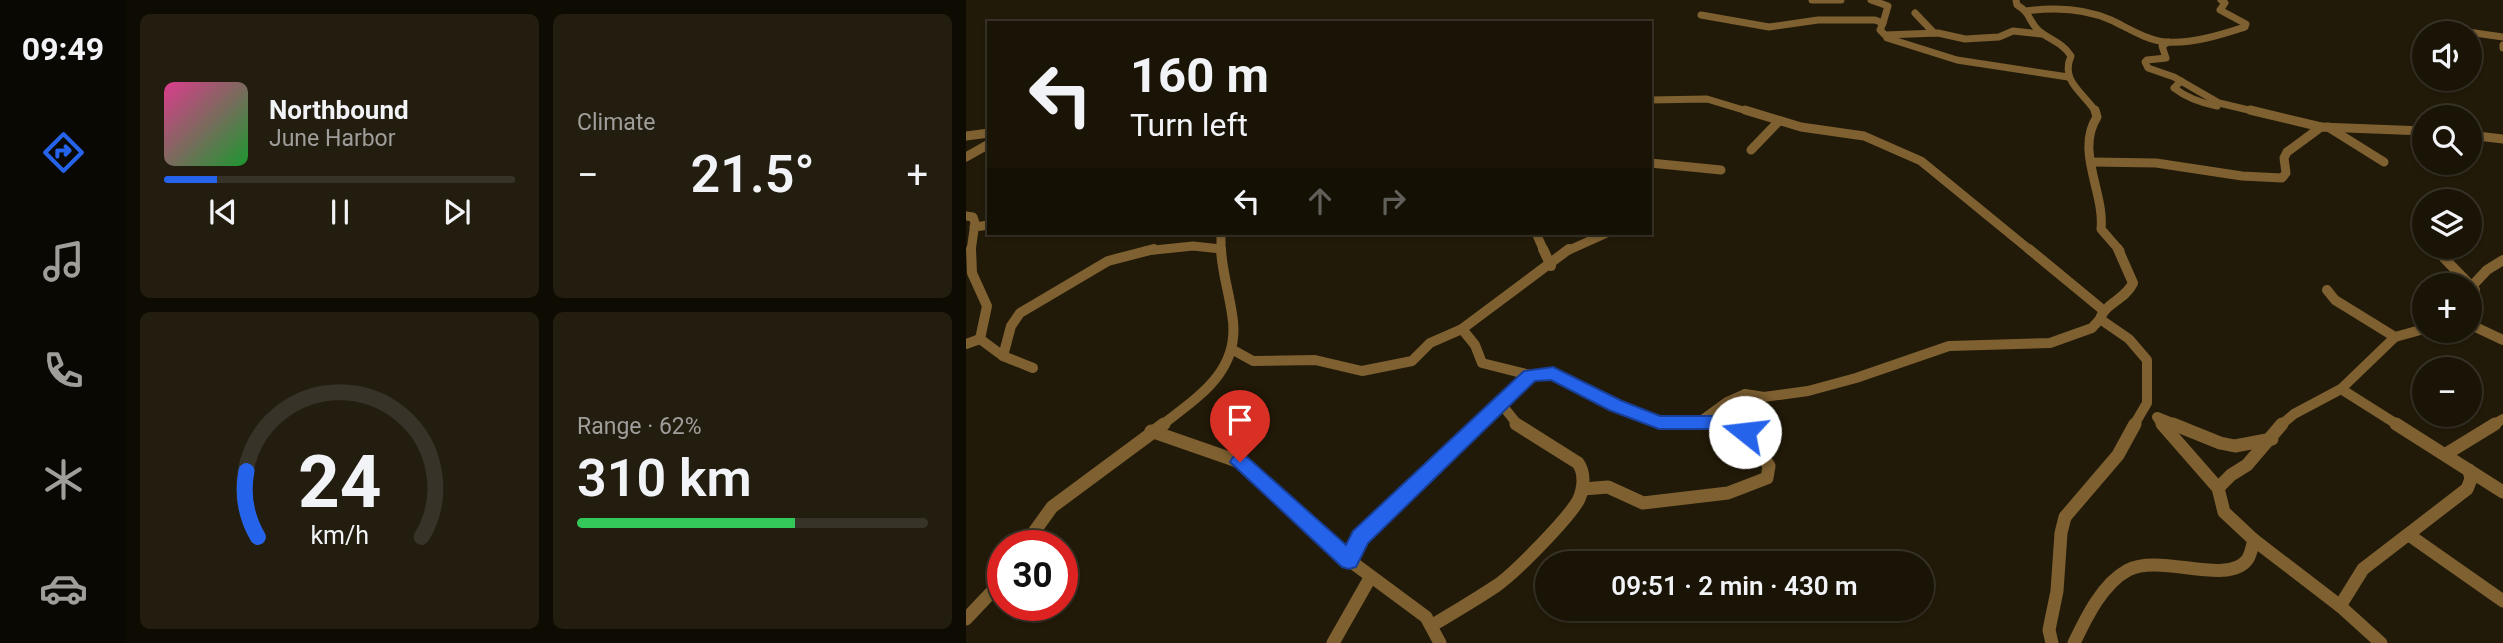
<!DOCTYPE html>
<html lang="en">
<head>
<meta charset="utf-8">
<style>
	:root { --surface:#1a1406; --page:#231d10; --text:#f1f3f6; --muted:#9f9e9b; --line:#383328; --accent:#2563eb }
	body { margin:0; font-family:Roboto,sans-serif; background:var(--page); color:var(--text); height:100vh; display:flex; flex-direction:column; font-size:26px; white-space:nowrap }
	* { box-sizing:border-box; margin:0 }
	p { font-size:23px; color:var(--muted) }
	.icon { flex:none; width:38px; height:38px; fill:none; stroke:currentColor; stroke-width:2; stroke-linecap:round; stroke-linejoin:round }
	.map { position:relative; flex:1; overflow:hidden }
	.details { display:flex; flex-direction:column; gap:14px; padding:14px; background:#0e0b03; width:840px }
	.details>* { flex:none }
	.banner { position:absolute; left:21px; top:21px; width:665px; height:214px; border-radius:0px; box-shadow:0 2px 5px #0004,0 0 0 2px var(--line); background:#1a1406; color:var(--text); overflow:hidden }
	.tools { position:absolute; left:1446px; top:21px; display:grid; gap:14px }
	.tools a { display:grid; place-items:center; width:70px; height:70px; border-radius:50%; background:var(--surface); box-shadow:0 2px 5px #0004,0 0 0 2px var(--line); font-size:35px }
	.speed { position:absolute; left:21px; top:530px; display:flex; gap:14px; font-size:35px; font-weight:700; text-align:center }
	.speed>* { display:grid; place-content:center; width:91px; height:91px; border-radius:50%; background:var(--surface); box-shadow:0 2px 5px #0004,0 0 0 2px var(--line); line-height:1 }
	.speed .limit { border:10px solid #d22; background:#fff; color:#111 }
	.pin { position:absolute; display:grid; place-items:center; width:60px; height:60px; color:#fff; margin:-72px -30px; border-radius:50% 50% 50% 0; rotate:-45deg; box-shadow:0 0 7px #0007 }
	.pin .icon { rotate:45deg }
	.me { position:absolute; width:77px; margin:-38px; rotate:286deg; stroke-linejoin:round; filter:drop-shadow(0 0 5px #0008) }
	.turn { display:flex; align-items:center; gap:24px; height:147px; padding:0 28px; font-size:32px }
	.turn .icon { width:91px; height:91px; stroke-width:2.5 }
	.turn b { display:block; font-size:49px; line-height:60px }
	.lanes { display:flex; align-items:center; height:66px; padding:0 28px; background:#0003; justify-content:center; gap:35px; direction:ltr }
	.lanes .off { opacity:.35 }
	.big { font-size:52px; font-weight:600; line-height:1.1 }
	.details .widget { flex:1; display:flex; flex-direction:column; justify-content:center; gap:10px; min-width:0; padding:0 24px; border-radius:10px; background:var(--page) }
	.details .dial { align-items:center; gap:0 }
	.dial svg { height:182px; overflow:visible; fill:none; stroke:var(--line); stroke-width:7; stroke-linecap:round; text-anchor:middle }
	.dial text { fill:var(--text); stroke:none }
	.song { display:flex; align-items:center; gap:21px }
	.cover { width:84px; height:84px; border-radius:10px; background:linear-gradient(135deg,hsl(330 70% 55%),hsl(130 70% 35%)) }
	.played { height:7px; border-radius:4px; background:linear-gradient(90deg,var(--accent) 15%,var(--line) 15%) }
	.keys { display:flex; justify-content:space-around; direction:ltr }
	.heat { display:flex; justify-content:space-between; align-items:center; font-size:38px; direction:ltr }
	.charge { height:10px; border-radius:5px; background:linear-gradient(90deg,#34c759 62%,var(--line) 0) }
	.details .tiles { flex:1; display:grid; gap:14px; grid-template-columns:repeat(2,1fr) }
	.trip { position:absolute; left:569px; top:551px; width:399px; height:70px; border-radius:35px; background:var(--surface); box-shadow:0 2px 5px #0004,0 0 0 2px var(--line); font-weight:600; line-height:70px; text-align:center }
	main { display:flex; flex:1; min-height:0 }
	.dock { display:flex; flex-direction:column; width:126px; justify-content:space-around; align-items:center; background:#0a0802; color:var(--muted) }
	.dock .icon { width:49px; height:49px }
	.dock .selected { color:var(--accent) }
	.dock b { font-size:32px; color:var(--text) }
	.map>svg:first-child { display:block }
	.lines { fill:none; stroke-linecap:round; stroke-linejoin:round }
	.minor-far3 { stroke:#7e6031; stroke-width:7 }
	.minor-far2 { stroke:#7e6031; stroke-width:9 }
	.minor-far1 { stroke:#7e6031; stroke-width:10 }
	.minor { stroke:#7e6031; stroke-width:13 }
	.route { fill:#2563eb; stroke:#184099; stroke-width:2 }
</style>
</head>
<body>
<main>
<nav class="dock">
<b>09:49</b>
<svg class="icon selected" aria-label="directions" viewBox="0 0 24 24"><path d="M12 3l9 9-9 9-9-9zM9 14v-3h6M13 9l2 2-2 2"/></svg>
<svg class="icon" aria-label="music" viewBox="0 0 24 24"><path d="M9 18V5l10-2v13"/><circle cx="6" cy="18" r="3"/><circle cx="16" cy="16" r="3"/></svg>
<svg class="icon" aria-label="phone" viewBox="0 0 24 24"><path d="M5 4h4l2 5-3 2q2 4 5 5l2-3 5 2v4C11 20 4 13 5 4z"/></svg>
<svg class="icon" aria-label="climate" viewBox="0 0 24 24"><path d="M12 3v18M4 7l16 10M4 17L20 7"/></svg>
<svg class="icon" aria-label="car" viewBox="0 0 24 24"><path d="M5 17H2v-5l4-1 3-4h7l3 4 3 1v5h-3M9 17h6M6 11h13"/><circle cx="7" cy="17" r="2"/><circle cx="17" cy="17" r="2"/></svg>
</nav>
<section class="details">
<div class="tiles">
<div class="widget">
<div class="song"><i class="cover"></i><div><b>Northbound</b><p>June Harbor</p></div></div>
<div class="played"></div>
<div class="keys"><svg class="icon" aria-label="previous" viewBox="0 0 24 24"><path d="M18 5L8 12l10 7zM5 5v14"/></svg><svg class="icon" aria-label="pause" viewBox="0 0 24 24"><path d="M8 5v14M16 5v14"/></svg><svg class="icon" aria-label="next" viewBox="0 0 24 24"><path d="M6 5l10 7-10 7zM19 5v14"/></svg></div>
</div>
<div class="widget"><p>Climate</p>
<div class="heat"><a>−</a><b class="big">21.5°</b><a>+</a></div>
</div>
<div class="widget dial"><svg viewBox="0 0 100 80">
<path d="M14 69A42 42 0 1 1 86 69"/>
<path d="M14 69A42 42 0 0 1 9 40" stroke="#2563eb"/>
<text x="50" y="56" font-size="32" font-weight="700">24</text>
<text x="50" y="72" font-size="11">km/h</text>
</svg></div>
<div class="widget"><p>Range · 62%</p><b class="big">310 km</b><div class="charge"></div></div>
</div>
</section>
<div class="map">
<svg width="1537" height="643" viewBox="0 0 1537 643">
	<rect width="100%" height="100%" fill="#221a08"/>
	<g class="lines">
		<!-- minor-far3 -->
		<g class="minor-far3">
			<polyline points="846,0 875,0"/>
			<polyline points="905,0 922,6 917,23"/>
			<path d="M1050 0 1051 5C1065 13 1062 21 1073 31 1084 40 1097 43 1105 56 1094 81 1117 92 1130 112"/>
			<path d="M1060 11C1089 7 1118 8 1145 20 1162 28 1180 40 1200 42 1226 44 1254 35 1279 27L1280 24 1254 10 1259 3 1255 0"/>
			<polyline points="949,13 968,33"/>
			<polyline points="735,15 803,27 852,20 909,20 917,23 914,30 919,35 972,33 999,39 1033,37 1047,31 1075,34"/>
			<polyline points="1495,31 1537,37"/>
			<polyline points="921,38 991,60 1102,77"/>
			<polyline points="1202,42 1196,46 1200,58 1181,60 1179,62 1182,68 1208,77 1253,103 1291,112"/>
			<polyline points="1537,45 1537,48"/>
			<path d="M1215 81 1208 88C1221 98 1235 103 1251 106"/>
			<polyline points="684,100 741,99 784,112"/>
		</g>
		<!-- minor-far2 -->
		<g class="minor-far2">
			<polyline points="779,110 835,127 898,136 955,161 1065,251"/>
			<path d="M1129 110 1131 117C1109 151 1139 193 1135 229L1154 251"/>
			<polyline points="1284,110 1355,127"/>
			<polyline points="1362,127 1418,162"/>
			<polyline points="1503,135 1537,139"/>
			<polyline points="0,136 23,133"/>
			<polyline points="785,150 813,121"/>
			<polyline points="0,157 23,144"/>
			<polyline points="1126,162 1190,163 1276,176 1316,178 1320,173 1318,158 1321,152 1355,127 1458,131"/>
			<polyline points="684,163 755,170"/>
			<polyline points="0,216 7,217 9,223 5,251"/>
			<polyline points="8,227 23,225"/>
			<polyline points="255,233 255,251"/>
			<polyline points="570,233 578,251"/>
			<polyline points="1475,247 1476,251"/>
			<polyline points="179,251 227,246 255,249"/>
			<polyline points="601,251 641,233"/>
		</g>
		<!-- minor-far1 -->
		<g class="minor-far1">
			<polyline points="5,249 6,273 21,306 14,339"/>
			<polyline points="577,249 585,266"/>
			<polyline points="1063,249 1137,310"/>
			<path d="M1152 249 1167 283C1159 300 1139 303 1134 319L1163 339 1181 360V403L1168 425"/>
			<polyline points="1476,249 1478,258 1509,290 1508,299 1503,303"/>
			<polyline points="1506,286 1521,270 1537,260"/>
			<polyline points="1361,290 1369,300 1429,337"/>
			<polyline points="1503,324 1537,340"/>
			<polyline points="496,329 509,345 516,363 564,375 536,405 552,425"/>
			<polyline points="14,339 37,356 67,368"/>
			<polyline points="0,344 14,339"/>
			<polyline points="269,351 287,361 349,360 396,371 446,361 464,343 496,329 603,249"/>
			<polyline points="37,356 45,326 54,313 142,261 188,249"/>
			<polyline points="564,375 587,373 650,406 693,422 735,421 761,402 779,394 798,397 842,391 890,378 983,346 1084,343 1126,328 1134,319"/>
			<polyline points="1375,389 1432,425"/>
			<polyline points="1191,417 1211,425"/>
			<polyline points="1193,420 1198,425"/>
			<polyline points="737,422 752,422 761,425"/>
			<path d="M196 425C235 395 276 369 266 314 263 292 256 272 255 249"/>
			<polyline points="514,425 536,405"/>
			<polyline points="778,425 776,406 779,394"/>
			<polyline points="1315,425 1328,414 1375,389 1429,337 1458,329"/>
			<polyline points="1527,425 1537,419"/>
		</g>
		<!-- minor -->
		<g class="minor">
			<polyline points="757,424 779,432"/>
			<polyline points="1196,424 1252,488"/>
			<polyline points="1207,424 1254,443 1269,446 1306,439"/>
			<polyline points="1430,424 1537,492"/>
			<polyline points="185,431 274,462 383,560 460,617 474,643"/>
			<polyline points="1480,454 1529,424"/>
			<polyline points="617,489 642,487 677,503 762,493 801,478 803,466 777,424"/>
			<polyline points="1443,535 1537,601"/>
			<polyline points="1288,540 1374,606 1415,643"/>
			<polyline points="58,546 86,507 198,424"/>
			<polyline points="383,560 395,537 516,424"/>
			<polyline points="1374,606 1397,569 1501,489 1505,479 1503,470"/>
			<polyline points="0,619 37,580"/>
			<path d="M465 626C487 613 509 600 530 586 548 574 604 517 613 499 618 487 619 473 612 463L550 424"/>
			<polyline points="367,643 404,578"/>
			<polyline points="1086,643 1083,630 1091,591 1095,533 1099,517 1152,455 1169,424"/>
			<path d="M1108 643C1120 618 1136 584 1162 570 1194 553 1261 586 1281 560 1285 555 1286 546 1288 540L1258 512 1252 488 1265 475 1281 465 1316 424"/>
		</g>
	</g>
	<!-- route -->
	<polygon class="route" points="587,367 656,401 694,416 752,416 785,427 788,432 785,436 779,439 752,429 693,429 643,410 585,380 569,381 402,543 390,567 383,569 376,567 264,462 267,457 274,455 281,457 380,545 387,531 558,371"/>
</svg>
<div class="tools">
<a><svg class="icon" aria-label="sound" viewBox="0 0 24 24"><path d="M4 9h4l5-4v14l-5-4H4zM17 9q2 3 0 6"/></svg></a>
<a><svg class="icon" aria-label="search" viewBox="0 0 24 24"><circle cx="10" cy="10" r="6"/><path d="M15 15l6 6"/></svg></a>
<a><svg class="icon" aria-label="layers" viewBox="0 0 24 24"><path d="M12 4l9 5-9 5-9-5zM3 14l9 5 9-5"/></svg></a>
<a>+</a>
<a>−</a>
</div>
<div class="speed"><div class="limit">30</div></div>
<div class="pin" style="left:274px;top:462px;background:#d93025"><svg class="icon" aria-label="arrive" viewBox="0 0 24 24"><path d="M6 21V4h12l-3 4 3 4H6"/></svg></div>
<svg class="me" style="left:779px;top:432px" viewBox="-20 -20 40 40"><circle r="19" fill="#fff"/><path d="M0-13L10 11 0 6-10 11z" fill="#2563eb"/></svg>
<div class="trip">09:51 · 2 min · 430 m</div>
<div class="banner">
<div class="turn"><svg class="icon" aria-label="left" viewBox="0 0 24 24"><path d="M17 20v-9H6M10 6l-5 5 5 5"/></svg><div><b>160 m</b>Turn left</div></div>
<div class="lanes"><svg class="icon" aria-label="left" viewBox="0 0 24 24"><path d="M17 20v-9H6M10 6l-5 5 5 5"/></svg><svg class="icon off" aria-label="ahead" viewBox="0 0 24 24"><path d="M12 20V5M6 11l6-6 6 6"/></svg><svg class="icon off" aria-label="right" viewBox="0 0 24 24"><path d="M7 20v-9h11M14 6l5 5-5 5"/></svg></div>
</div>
</div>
</main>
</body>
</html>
